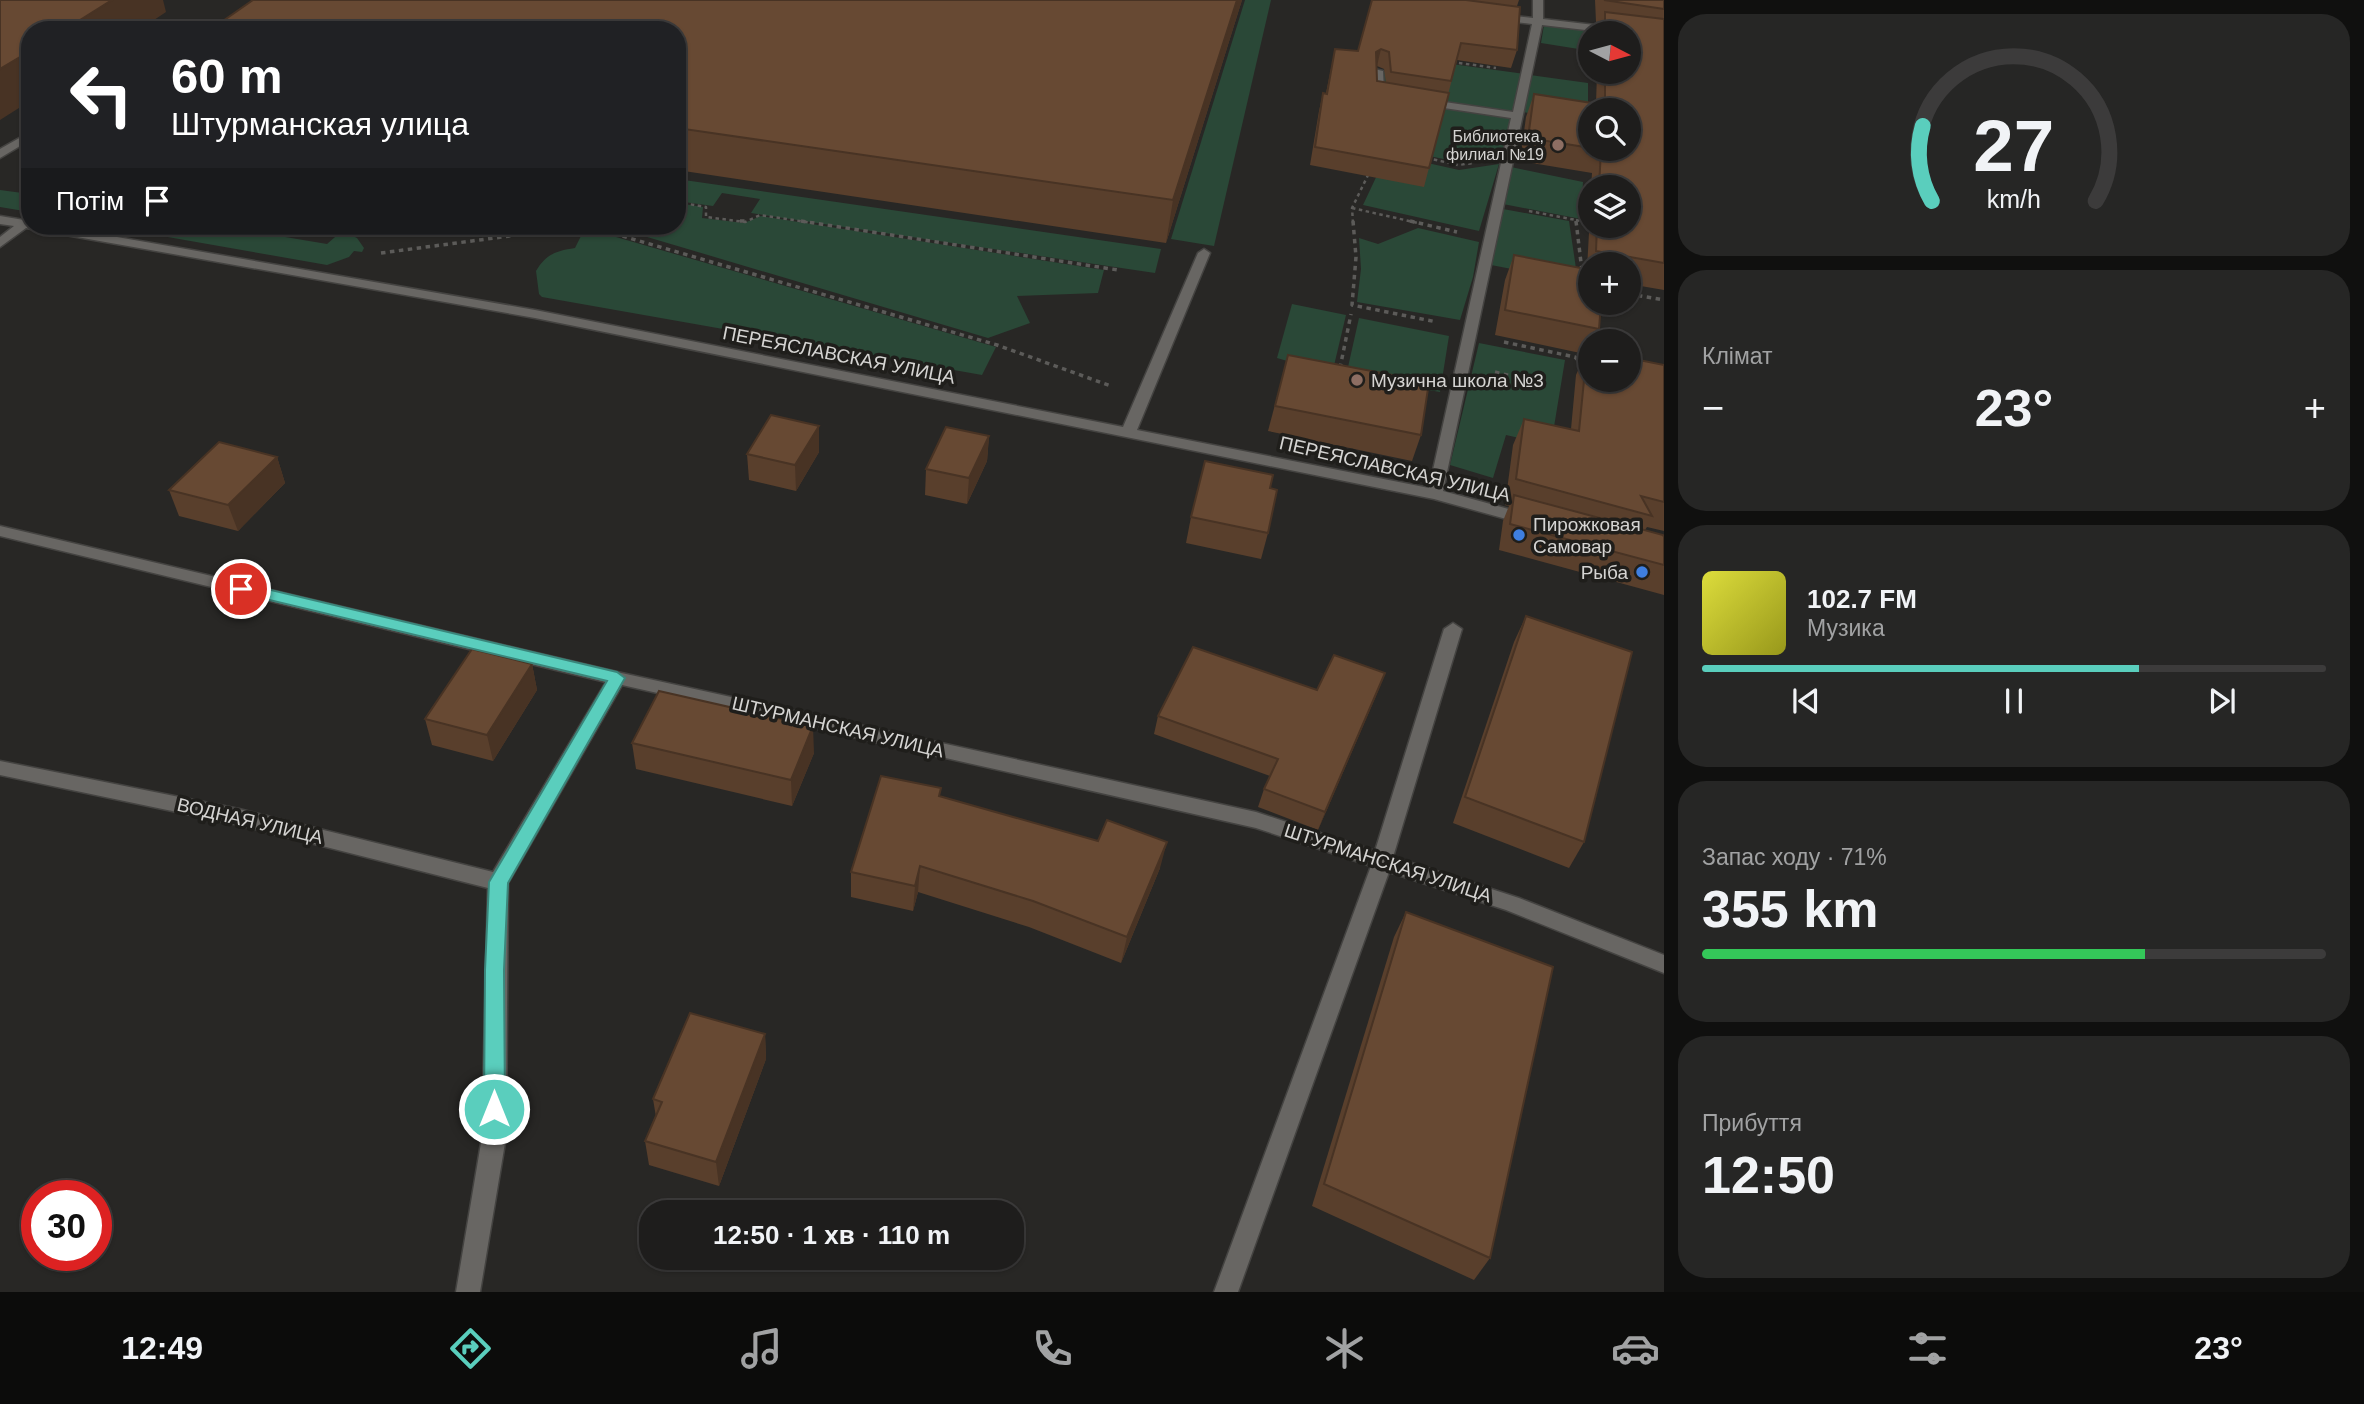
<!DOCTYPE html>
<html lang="uk">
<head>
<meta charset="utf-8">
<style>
	:root { --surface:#1e1d1c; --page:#262625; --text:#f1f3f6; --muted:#a1a2a3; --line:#3c3b3b; --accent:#5acebd }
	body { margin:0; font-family:Helvetica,sans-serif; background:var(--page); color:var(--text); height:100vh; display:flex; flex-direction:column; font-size:26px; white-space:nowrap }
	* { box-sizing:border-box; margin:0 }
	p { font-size:23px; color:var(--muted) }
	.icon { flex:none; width:38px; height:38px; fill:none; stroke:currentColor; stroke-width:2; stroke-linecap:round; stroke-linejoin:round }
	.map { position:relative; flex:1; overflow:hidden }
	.drawer { display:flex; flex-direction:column; gap:14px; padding:14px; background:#10100f; width:700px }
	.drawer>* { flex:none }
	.guide { position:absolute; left:21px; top:21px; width:665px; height:214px; border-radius:28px; box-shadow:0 2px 5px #0004,0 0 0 2px var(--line); background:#202124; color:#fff; overflow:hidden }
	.needle { width:46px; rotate:96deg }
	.fabs { position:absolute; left:1578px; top:21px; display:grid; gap:14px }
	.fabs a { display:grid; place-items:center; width:63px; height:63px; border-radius:50%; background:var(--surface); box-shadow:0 2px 5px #0004,0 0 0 2px var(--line); font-size:35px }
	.speed { position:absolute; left:21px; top:1180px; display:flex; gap:14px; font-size:35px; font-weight:700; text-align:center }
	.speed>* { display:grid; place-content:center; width:91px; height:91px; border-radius:50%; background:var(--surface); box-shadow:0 2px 5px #0004,0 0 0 2px var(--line); line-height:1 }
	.speed .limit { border:10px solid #d22; background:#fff; color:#111 }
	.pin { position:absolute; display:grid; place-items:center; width:60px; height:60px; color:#fff; margin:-30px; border:4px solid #fff; border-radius:50%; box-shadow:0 2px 7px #0007 }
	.me { position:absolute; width:77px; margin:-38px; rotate:0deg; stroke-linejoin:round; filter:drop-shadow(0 0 5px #0008) }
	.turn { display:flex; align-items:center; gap:24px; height:147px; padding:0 35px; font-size:32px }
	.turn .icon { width:91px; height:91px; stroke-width:2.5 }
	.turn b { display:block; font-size:49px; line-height:60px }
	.then { display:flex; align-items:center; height:66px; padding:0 35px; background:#0003; gap:14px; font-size:26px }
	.big { font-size:52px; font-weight:800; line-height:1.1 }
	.drawer .widget { flex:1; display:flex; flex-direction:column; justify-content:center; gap:10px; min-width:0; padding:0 24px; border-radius:28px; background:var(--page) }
	.drawer .dial { align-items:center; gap:0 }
	.dial svg { height:182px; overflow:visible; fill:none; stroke:var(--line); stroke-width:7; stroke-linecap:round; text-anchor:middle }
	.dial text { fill:var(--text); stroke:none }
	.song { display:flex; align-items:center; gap:21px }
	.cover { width:84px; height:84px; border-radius:10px; background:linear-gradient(135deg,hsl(60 70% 55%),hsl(60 70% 35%)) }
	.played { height:7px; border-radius:4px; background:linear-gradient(90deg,var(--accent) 70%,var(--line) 70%) }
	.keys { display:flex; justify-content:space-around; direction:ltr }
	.heat { display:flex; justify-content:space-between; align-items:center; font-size:38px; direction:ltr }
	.charge { height:10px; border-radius:5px; background:linear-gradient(90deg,#34c759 71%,var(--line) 0) }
	.trip { position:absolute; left:639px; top:1200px; width:385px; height:70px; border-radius:28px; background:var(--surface); box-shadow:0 2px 5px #0004,0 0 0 2px var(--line); font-weight:800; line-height:70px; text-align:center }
	.tabs { display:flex; height:112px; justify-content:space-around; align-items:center; background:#0c0c0b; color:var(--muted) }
	.tabs .icon { width:49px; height:49px }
	.tabs .active { color:var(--accent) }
	.tabs b { font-size:32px; color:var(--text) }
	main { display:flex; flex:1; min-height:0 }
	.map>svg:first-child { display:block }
	.green { fill:#2a4837 }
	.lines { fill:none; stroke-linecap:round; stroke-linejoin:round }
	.minor-casing { stroke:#444341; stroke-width:3 }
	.path-far1 { stroke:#5c5b59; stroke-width:2.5; stroke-dasharray:3.5 3.5; stroke-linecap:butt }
	.path { stroke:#5c5b59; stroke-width:3.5; stroke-dasharray:4.5 4.5; stroke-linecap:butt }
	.minor { fill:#686663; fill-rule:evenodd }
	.wall { fill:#593f2c; fill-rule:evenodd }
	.shaded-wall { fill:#483324 }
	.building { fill:#674933; stroke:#483324; stroke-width:2 }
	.route { fill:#5acebd; stroke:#3a867b; stroke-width:2 }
	.education-dot { fill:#8d6e63; stroke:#1f1e1b; stroke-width:2.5 }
	.shop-dot { fill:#3f7fe0; stroke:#1f1e1b; stroke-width:2.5 }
	.labels { text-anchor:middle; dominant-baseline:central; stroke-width:7; stroke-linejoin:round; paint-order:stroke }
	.far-poi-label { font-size:16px; fill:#d5d4d2; stroke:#1f1e1b; text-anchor:end }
	.street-label { font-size:19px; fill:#d5d4d2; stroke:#1f1e1b }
	.poi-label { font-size:19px; fill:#d5d4d2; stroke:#1f1e1b; text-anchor:start }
</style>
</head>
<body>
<main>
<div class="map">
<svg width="1664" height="1292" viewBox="0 0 1664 1292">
	<rect width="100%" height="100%" fill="#282725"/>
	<!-- green -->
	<g class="green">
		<polygon points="1245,0 1271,0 1214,246 1171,239"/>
		<polygon points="1544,25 1615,33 1591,33 1591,51 1541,43"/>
		<polygon points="1393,56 1525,74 1515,114 1384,95 1383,72 1392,69"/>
		<polygon points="1530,75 1588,83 1588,122 1523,112"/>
		<polygon points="1388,99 1512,117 1504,155 1458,162 1386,147"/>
		<polygon points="1387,154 1459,170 1499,164 1479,231 1363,205"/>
		<polygon points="1511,167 1583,182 1581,219 1503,204"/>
		<polygon points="677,179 1161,249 1155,273 751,213 760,199 722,193 713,206 677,201"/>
		<polygon points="0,190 30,194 30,212 0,207"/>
		<polygon points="677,203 703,207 702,218 744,223 761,216 1104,270 1098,293 1017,296 1030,323 988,338 610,226 677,226"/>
		<polygon points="1503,209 1569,221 1578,282 1491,265"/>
		<polygon points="105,226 219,226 327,244 342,231 357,238 364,248 362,252 354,251 349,257 327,265"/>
		<path d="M585 228 996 347 982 375 542 297 539 294 536 271C546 254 556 251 575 248Z"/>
		<polygon points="1418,228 1479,242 1473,277 1460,320 1357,302 1361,269 1359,238 1378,244"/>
		<polygon points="1292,304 1346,315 1332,374 1277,358"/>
		<polygon points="1359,318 1449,336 1440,392 1346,376"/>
		<polygon points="1479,343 1565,360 1551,445 1506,435 1493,478 1450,465"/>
	</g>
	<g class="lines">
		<!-- minor casing -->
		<g class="minor-casing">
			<g id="minor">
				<polygon points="1533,0 1543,0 1543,19 1664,33 1664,39 1542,25 1443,491 1534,516 1536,520 1534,524 1528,525 1434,499 535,318 26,228 0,247 0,237 14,226 0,224 0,216 30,221 30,226 54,226 535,310 1123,427 1198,253 1204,249 1210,253 1137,430 1429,488 1511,118 1424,105 1418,102 1424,99 1513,112 1532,24 1497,20 1492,17 1497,14 1533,18"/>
				<polygon points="1374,69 1383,71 1384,92 1390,94 1390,98 1378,98 1372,95"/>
				<polygon points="30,132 30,140 0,158 0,149"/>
				<polygon points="0,526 617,672 1256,812 1375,851 1444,629 1453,623 1462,629 1393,857 1519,898 1664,955 1664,973 1506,910 1389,872 1238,1292 1214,1292 1371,866 1256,828 622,685 508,883 506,1137 480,1292 456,1292 482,1137 488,888 239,825 0,775 0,761 239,809 493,872 606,682 0,536"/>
			</g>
		</g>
		<!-- path-far1 -->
		<g class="path-far1">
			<polyline points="1452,62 1496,68"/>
			<polyline points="1427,158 1458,165 1473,163"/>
			<polyline points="677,202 706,207 706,217 745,222 760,215 813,223"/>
			<polyline points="1352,208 1418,223"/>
			<polyline points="1529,211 1576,220 1576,223"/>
			<polyline points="1576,220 1589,223"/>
			<polyline points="1353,223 1352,208 1370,171"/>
		</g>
		<!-- path -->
		<g class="path">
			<polyline points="740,221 746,221"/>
			<polyline points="801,221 1118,270"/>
			<polyline points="1353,221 1356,257 1352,305 1437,322"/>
			<polyline points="1410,221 1457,232"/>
			<polyline points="1576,221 1582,271"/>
			<polyline points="1582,221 1589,223"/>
			<polyline points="588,226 997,345 1111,386"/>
			<polyline points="381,253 585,226"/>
			<polyline points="1629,294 1664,300"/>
			<polyline points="1504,342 1575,357 1585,368 1591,369"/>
			<polyline points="1340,368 1351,314"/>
			<polyline points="1495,372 1535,382"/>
		</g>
		<!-- minor -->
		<use href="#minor" class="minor"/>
	</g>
	<!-- wall -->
	<g class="wall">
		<polygon points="253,0 1242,0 1166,243 677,170 677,30"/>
		<path d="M1372 0H1519L1517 6V50L1511 68 1457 60 1424 187 1310 165 1319 111 1323 93H1326L1335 49 1358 51ZM1377 66 1384 69 1386 83 1377 81Z"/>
		<path d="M1595 0H1664V290L1629 284V264H1591V303L1599 329 1594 341H1591L1590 350 1664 365V531L1647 527 1645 530 1664 537V595L1499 550 1503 521 1509 506 1505 505 1513 445 1524 419 1571 429 1576 375 1585 354 1495 335 1505 280 1514 255 1587 269 1591 196V226H1629V187H1591L1592 173 1520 161 1526 117 1534 94 1596 104 1597 72H1629V33H1597L1601 23 1596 22ZM1591 110 1629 149H1591Z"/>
		<polygon points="1288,355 1421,435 1412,461 1268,431"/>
		<polygon points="819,426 819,452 796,491 749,480 747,454"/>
		<polygon points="989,436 987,461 967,504 925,495 926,469"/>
		<polygon points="277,457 285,483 238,531 179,516 169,490"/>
		<polygon points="1270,488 1268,533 1261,559 1186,543 1191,517"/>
		<polygon points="1526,616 1584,842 1569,868 1453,823 1514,642"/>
		<polygon points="532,664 537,690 493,761 432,745 425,719"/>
		<polygon points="1385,673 1378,691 1318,830 1258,807 1264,789 1270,776 1154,734 1158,716 1317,690"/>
		<polygon points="632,743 814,753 792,806 636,769"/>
		<polygon points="941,796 1160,868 1121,963 1029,927 918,892 913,911 851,897 851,872"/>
		<polygon points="1406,912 1490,1258 1474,1280 1312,1206 1394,937"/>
		<polygon points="765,1034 766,1059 719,1186 649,1165 645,1141 656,1117 653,1099"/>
	</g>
	<!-- shaded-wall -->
	<g class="shaded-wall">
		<polygon points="112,0 163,0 166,12 139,30 64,30"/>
		<polygon points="1237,0 1242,0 1166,243 1173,200"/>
		<polygon points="1381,49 1377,66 1376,52"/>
		<polygon points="30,51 30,101 0,120 0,69"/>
		<polygon points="819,426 819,452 796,491 795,465"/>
		<polygon points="989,436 987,461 967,504 969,478"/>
		<polygon points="277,457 285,483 238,531 228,505"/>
		<polygon points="532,664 537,690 493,761 487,735"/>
		<polygon points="1385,673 1378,691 1318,830 1325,812"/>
		<polygon points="813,726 814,753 792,806 791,780"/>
		<polygon points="1167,842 1160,868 1121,963 1127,937"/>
		<polygon points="920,866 918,892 913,911 915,886"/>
		<polygon points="765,1034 766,1059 719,1186 716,1162"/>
	</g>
	<!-- building -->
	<g class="building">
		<polygon points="0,0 112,0 64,30 30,30 30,51 0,69"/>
		<polygon points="253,0 1237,0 1173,200 677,128 677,30 210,30"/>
		<polygon points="1372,0 1466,0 1520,7 1517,50 1461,43 1451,81 1391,72 1389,52 1381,49 1376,52 1377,81 1449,93 1429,168 1315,147 1323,93 1327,94 1335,49 1358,51"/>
		<polygon points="1604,0 1664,0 1664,9"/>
		<polygon points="1605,12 1664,19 1664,263 1596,251 1597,226 1629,226 1629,187 1599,187 1601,150 1595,149 1629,149 1629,110 1591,110 1591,148 1528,138 1534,94 1605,105 1605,72 1629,72 1629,33 1605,33"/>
		<polygon points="1514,255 1591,270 1591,303 1601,303 1599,329 1505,310"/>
		<polygon points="1587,350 1591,350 1591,380 1629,380 1629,358 1664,365 1664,502 1641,496 1652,516 1516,479 1524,419 1579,431"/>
		<polygon points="1288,355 1429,382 1421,435 1275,406"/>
		<polygon points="771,415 819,426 795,465 747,454"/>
		<polygon points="946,427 989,436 969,478 926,469"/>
		<polygon points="219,442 277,457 228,505 169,490"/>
		<polygon points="1205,461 1273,475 1270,488 1277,490 1268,533 1191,517"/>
		<polygon points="1514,495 1663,535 1664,537 1664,565 1510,524"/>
		<polygon points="1526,616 1632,652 1584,842 1465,797"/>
		<polygon points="1193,647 1317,690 1334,655 1385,673 1325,812 1264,789 1278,759 1158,716"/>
		<polygon points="472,649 532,664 487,735 425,719"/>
		<polygon points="659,691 813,726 791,780 632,743"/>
		<polygon points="881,776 941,788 939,796 1098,841 1107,820 1167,842 1127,937 1033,901 920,866 915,886 851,872"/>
		<polygon points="1406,912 1553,967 1490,1258 1324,1184"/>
		<polygon points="690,1013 765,1034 716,1162 645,1141 662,1102 653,1099"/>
	</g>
	<!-- route -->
	<polygon class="route" points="241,583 617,672 625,678 508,883 504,970 505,1109 502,1116 494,1118 487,1116 484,1109 485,970 489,882 607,681 236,592 234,589"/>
	<!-- markers -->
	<g class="education-dot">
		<circle cx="1558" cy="145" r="7"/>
		<circle cx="1357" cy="380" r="7"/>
	</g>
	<g class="shop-dot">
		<circle cx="1519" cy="535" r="7"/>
		<circle cx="1642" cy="572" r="7"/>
	</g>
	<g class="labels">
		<!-- far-poi labels -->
		<g class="far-poi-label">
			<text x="1544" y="136">Библиотека,<tspan x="1544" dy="18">филиал №19</tspan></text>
		</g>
		<!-- street labels -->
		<g class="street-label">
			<text transform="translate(839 355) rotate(11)">ПЕРЕЯСЛАВСКАЯ УЛИЦА</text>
			<text transform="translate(1395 469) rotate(13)">ПЕРЕЯСЛАВСКАЯ УЛИЦА</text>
			<text transform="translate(838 727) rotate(13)">ШТУРМАНСКАЯ УЛИЦА</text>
			<text transform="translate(250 821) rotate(13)">ВОДНАЯ УЛИЦА</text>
			<text transform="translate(1388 863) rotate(18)">ШТУРМАНСКАЯ УЛИЦА</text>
		</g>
		<!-- poi labels -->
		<g class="poi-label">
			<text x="1371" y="380">Музична школа №3</text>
			<text x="1533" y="524">Пирожковая<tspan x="1533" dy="22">Самовар</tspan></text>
			<text x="1628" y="572" text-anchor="end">Рыба</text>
		</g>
	</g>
</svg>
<div class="fabs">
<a><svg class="needle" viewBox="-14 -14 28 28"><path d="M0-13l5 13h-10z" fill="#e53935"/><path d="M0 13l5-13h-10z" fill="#a1a2a3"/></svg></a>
<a><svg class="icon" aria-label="search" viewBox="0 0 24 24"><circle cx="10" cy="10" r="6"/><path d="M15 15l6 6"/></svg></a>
<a><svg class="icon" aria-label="layers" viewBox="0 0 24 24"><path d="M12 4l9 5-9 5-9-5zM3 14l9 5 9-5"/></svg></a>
<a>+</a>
<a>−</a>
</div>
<div class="speed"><div class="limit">30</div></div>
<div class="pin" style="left:241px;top:589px;background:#d93025"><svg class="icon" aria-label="arrive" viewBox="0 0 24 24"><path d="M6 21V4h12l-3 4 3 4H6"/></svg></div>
<svg class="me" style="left:494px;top:1109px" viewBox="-20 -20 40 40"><circle r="17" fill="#5acebd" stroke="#fff" stroke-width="3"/><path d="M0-11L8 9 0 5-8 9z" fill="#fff"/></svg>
<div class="trip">12:50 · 1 хв · 110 m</div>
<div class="guide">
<div class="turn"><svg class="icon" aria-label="left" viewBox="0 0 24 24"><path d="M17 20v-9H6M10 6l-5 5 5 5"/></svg><div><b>60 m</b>Штурманская улица</div></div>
<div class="then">Потім<svg class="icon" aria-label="arrive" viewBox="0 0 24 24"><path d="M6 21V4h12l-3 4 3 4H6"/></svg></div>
</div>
</div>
<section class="drawer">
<div class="widget dial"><svg viewBox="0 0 100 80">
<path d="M14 69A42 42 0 1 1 86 69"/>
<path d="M14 69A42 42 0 0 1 10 36" stroke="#5acebd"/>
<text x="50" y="56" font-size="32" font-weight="700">27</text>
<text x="50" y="72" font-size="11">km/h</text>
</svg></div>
<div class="widget"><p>Клімат</p>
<div class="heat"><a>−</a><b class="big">23°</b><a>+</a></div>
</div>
<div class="widget">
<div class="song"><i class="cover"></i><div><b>102.7 FM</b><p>Музика</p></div></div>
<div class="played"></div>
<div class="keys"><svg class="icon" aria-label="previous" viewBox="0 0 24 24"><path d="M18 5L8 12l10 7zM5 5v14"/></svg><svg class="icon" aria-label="pause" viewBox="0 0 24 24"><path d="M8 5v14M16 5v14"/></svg><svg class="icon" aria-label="next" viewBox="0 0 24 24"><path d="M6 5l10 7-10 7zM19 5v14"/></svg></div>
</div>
<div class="widget"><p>Запас ходу · 71%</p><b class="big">355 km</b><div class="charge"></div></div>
<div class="widget"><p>Прибуття</p><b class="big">12:50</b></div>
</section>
</main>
<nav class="tabs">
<b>12:49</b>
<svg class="icon active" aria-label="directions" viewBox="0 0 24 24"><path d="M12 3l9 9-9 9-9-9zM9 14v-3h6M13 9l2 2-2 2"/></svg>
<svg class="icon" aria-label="music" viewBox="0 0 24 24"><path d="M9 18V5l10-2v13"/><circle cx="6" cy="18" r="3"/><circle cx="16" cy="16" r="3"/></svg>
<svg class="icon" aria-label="phone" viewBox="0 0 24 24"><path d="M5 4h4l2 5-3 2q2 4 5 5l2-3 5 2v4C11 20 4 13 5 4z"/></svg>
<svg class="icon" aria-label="climate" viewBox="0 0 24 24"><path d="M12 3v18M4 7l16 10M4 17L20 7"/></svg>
<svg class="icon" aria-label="car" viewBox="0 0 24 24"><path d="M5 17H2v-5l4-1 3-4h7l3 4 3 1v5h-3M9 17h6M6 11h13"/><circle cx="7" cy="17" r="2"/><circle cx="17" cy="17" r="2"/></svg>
<svg class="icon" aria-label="filters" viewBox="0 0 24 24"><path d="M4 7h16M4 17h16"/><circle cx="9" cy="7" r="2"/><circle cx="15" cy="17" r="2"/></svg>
<b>23°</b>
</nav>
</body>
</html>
